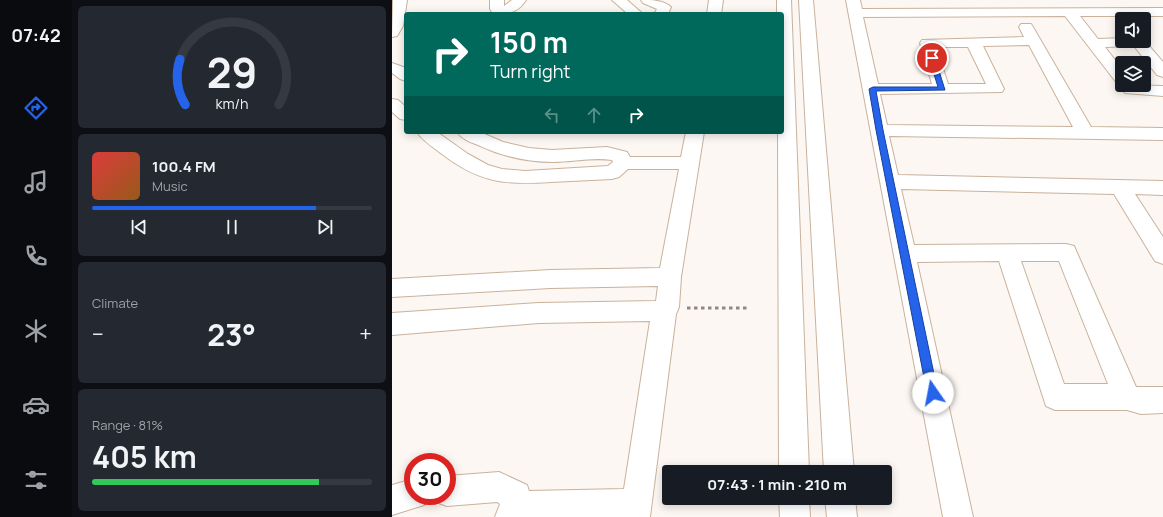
<!DOCTYPE html>
<html lang="en">
<head>
<meta charset="utf-8">
<style>
	:root { --surface:#171b24; --page:#242831; --text:#f1f3f6; --muted:#9ea1a6; --line:#363941; --accent:#2563eb }
	body { margin:0; font-family:Manrope,sans-serif; background:var(--page); color:var(--text); height:100vh; display:flex; flex-direction:column; font-size:15px; white-space:nowrap }
	* { box-sizing:border-box; margin:0 }
	p { font-size:13px; color:var(--muted) }
	.icon { flex:none; width:22px; height:22px; fill:none; stroke:currentColor; stroke-width:2; stroke-linecap:round; stroke-linejoin:round }
	.map { position:relative; flex:1; overflow:hidden }
	.details { display:flex; flex-direction:column; gap:6px; padding:6px; background:#0d0f14; width:320px }
	.details>* { flex:none }
	.guide { position:absolute; left:12px; top:12px; width:380px; height:122px; border-radius:4px; box-shadow:0 2px 10px #0003; background:#00695c; color:#fff; overflow:hidden }
	.fabs { position:absolute; left:723px; top:12px; display:grid; gap:8px }
	.fabs a { display:grid; place-items:center; width:36px; height:36px; border-radius:4px; background:var(--surface); box-shadow:0 2px 10px #0003; font-size:20px }
	.speed { position:absolute; left:12px; top:453px; display:flex; gap:8px; font-size:20px; font-weight:700; text-align:center }
	.speed>* { display:grid; place-content:center; width:52px; height:52px; border-radius:50%; background:var(--surface); box-shadow:0 2px 10px #0003; line-height:1 }
	.speed .limit { border:6px solid #d22; background:#fff; color:#111 }
	.pin { position:absolute; display:grid; place-items:center; width:34px; height:34px; color:#fff; margin:-17px; border:2px solid #fff; border-radius:50%; box-shadow:0 1px 4px #0007 }
	.me { position:absolute; width:44px; margin:-22px; rotate:348deg; stroke-linejoin:round; filter:drop-shadow(0 0 3px #0008) }
	.turn { display:flex; align-items:center; gap:14px; height:84px; padding:0 20px; font-size:18px }
	.turn .icon { width:52px; height:52px; stroke-width:2.5 }
	.turn b { display:block; font-size:28px; line-height:34px }
	.lanes { display:flex; align-items:center; height:38px; padding:0 20px; background:#0003; justify-content:center; gap:20px; direction:ltr }
	.lanes .off { opacity:.35 }
	.big { font-size:30px; font-weight:700; line-height:1.1 }
	.details .tile { flex:1; display:flex; flex-direction:column; justify-content:center; gap:6px; min-width:0; padding:0 14px; border-radius:6px; background:var(--page) }
	.details .dial { align-items:center; gap:0 }
	.dial svg { height:104px; overflow:visible; fill:none; stroke:var(--line); stroke-width:7; stroke-linecap:round; text-anchor:middle }
	.dial text { fill:var(--text); stroke:none }
	.song { display:flex; align-items:center; gap:12px }
	.cover { width:48px; height:48px; border-radius:6px; background:linear-gradient(135deg,hsl(0 70% 55%),hsl(30 70% 35%)) }
	.played { height:4px; border-radius:2px; background:linear-gradient(90deg,var(--accent) 80%,var(--line) 80%) }
	.keys { display:flex; justify-content:space-around; direction:ltr }
	.heat { display:flex; justify-content:space-between; align-items:center; font-size:22px; direction:ltr }
	.charge { height:6px; border-radius:3px; background:linear-gradient(90deg,#34c759 81%,var(--line) 0) }
	.trip { position:absolute; left:270px; top:465px; width:230px; height:40px; border-radius:4px; background:var(--surface); box-shadow:0 2px 10px #0003; font-weight:700; line-height:40px; text-align:center }
	main { display:flex; flex:1; min-height:0 }
	.tab-bar { display:flex; flex-direction:column; width:72px; justify-content:space-around; align-items:center; background:#090b0e; color:var(--muted) }
	.tab-bar .icon { width:28px; height:28px }
	.tab-bar .current { color:var(--accent) }
	.tab-bar b { font-size:18px; color:var(--text) }
	.map>svg:first-child { display:block }
	.lines { fill:none; stroke-linecap:round; stroke-linejoin:round }
	.street-casing { stroke:#c9b29c; stroke-width:2 }
	.secondary-casing { stroke:#c9b29c; stroke-width:2 }
	.path { stroke:#8f8982; stroke-width:3; stroke-dasharray:3.5 3.5; stroke-linecap:butt }
	.street { fill:#fff; fill-rule:evenodd }
	.secondary { fill:#fff; fill-rule:evenodd }
	.route { fill:#2563eb; stroke:#184099 }
</style>
</head>
<body>
<main>
<nav class="tab-bar">
<b>07:42</b>
<svg class="icon current" aria-label="directions" viewBox="0 0 24 24"><path d="M12 3l9 9-9 9-9-9zM9 14v-3h6M13 9l2 2-2 2"/></svg>
<svg class="icon" aria-label="music" viewBox="0 0 24 24"><path d="M9 18V5l10-2v13"/><circle cx="6" cy="18" r="3"/><circle cx="16" cy="16" r="3"/></svg>
<svg class="icon" aria-label="phone" viewBox="0 0 24 24"><path d="M5 4h4l2 5-3 2q2 4 5 5l2-3 5 2v4C11 20 4 13 5 4z"/></svg>
<svg class="icon" aria-label="climate" viewBox="0 0 24 24"><path d="M12 3v18M4 7l16 10M4 17L20 7"/></svg>
<svg class="icon" aria-label="car" viewBox="0 0 24 24"><path d="M5 17H2v-5l4-1 3-4h7l3 4 3 1v5h-3M9 17h6M6 11h13"/><circle cx="7" cy="17" r="2"/><circle cx="17" cy="17" r="2"/></svg>
<svg class="icon" aria-label="filters" viewBox="0 0 24 24"><path d="M4 7h16M4 17h16"/><circle cx="9" cy="7" r="2"/><circle cx="15" cy="17" r="2"/></svg>
</nav>
<section class="details">
<div class="tile dial"><svg viewBox="0 0 100 80">
<path d="M14 69A42 42 0 1 1 86 69"/>
<path d="M14 69A42 42 0 0 1 10 34" stroke="#2563eb"/>
<text x="50" y="56" font-size="32" font-weight="700">29</text>
<text x="50" y="72" font-size="11">km/h</text>
</svg></div>
<div class="tile">
<div class="song"><i class="cover"></i><div><b>100.4 FM</b><p>Music</p></div></div>
<div class="played"></div>
<div class="keys"><svg class="icon" aria-label="previous" viewBox="0 0 24 24"><path d="M18 5L8 12l10 7zM5 5v14"/></svg><svg class="icon" aria-label="pause" viewBox="0 0 24 24"><path d="M8 5v14M16 5v14"/></svg><svg class="icon" aria-label="next" viewBox="0 0 24 24"><path d="M6 5l10 7-10 7zM19 5v14"/></svg></div>
</div>
<div class="tile"><p>Climate</p>
<div class="heat"><a>−</a><b class="big">23°</b><a>+</a></div>
</div>
<div class="tile"><p>Range · 81%</p><b class="big">405 km</b><div class="charge"></div></div>
</section>
<div class="map">
<svg width="771" height="517" viewBox="0 0 771 517">
	<rect width="100%" height="100%" fill="#fcf7f2"/>
	<g class="lines">
		<!-- street casing -->
		<g class="street-casing">
			<g id="street">
				<polygon points="1,0 15,0 11,26 5,36 0,37"/>
				<path d="M98 0H112V6L120 0H134C126 13 115 15 100 12L98 9Z"/>
				<polygon points="220,0 235,0 251,14 236,14"/>
				<path d="M249 0C259 0 272 0 279 7L276 14H262L265 9 251 3Z"/>
				<polygon points="317,0 331,0 329,14 315,14"/>
				<path d="M454 0H468L470 9 771 8V16H688L706 39 730 38V41L752 40 771 62V77L765 75 742 46 713 47 730 69V85L771 86V96L733 93 727 85 728 83 724 82 673 16 471 17 486 84H540L528 43 530 40 632 37 627 27 629 24H639L641 27 699 127 771 128V140L497 136 506 175 771 181V195L743 194 771 237V264L763 261 722 194 509 189 522 245 674 244 682 246 744 387H771V413L749 414 735 410H663L654 406 607 261 525 262 581 517H551ZM637 45 681 127 495 125 488 94 610 92 612 89 591 46ZM544 47H576L594 84H556ZM629 261H667L716 384H672Z"/>
				<polygon points="0,63 14,68 14,81 8,79 0,73"/>
				<polygon points="0,99 6,100 14,107 14,120 8,119 0,112"/>
				<path d="M25 132H45L76 154 96 165 110 169 133 171 216 166 221 162 220 160C200 157 181 162 161 162 135 162 109 156 86 145 78 142 70 139 65 132H88L111 142 137 148 160 150 215 147 235 152 238 157H289L294 132H312L289 277 287 307 284 314 258 517H103L108 504 105 502 55 506 44 502 42 496H55V476L107 472 135 485 137 491 232 489 258 321 147 323 0 335V313L147 303 264 301 266 286 158 288 0 297V279L158 270 268 268 287 169H236L227 177 220 179C200 180 179 181 159 182 113 185 88 183 50 154 42 148 31 141 25 132Z"/>
				<polygon points="21,479 21,496 35,496 32,505 0,515 0,485"/>
			</g>
		</g>
		<!-- secondary casing -->
		<g class="secondary-casing">
			<g id="secondary">
				<polygon points="385,0 399,0 417,472 387,472 386,132 390,132 390,14 385,14"/>
				<polygon points="407,0 421,0 462,472 432,472"/>
				<polygon points="387,498 417,498 418,517 388,517"/>
				<polygon points="433,498 463,498 465,517 435,517"/>
			</g>
		</g>
		<!-- path -->
		<polyline class="path" points="295,308 357,308"/>
		<!-- street -->
		<use href="#street" class="street"/>
		<!-- secondary -->
		<use href="#secondary" class="secondary"/>
	</g>
	<!-- route -->
	<polygon class="route" points="540,57 543,58 553,90 484,91 491,130 546,393 545,397 541,399 537,397 535,393 484,130 477,89 481,87 546,87 537,58"/>
</svg>
<div class="fabs">
<a><svg class="icon" aria-label="sound" viewBox="0 0 24 24"><path d="M4 9h4l5-4v14l-5-4H4zM17 9q2 3 0 6"/></svg></a>
<a><svg class="icon" aria-label="layers" viewBox="0 0 24 24"><path d="M12 4l9 5-9 5-9-5zM3 14l9 5 9-5"/></svg></a>
</div>
<div class="speed"><div class="limit">30</div></div>
<div class="pin" style="left:540px;top:58px;background:#d93025"><svg class="icon" aria-label="arrive" viewBox="0 0 24 24"><path d="M6 21V4h12l-3 4 3 4H6"/></svg></div>
<svg class="me" style="left:541px;top:393px" viewBox="-20 -20 40 40"><circle r="19" fill="#fff"/><path d="M0-13L10 11 0 6-10 11z" fill="#2563eb"/></svg>
<div class="trip">07:43 · 1 min · 210 m</div>
<div class="guide">
<div class="turn"><svg class="icon" aria-label="right" viewBox="0 0 24 24"><path d="M7 20v-9h11M14 6l5 5-5 5"/></svg><div><b>150 m</b>Turn right</div></div>
<div class="lanes"><svg class="icon off" aria-label="left" viewBox="0 0 24 24"><path d="M17 20v-9H6M10 6l-5 5 5 5"/></svg><svg class="icon off" aria-label="ahead" viewBox="0 0 24 24"><path d="M12 20V5M6 11l6-6 6 6"/></svg><svg class="icon" aria-label="right" viewBox="0 0 24 24"><path d="M7 20v-9h11M14 6l5 5-5 5"/></svg></div>
</div>
</div>
</main>
</body>
</html>
